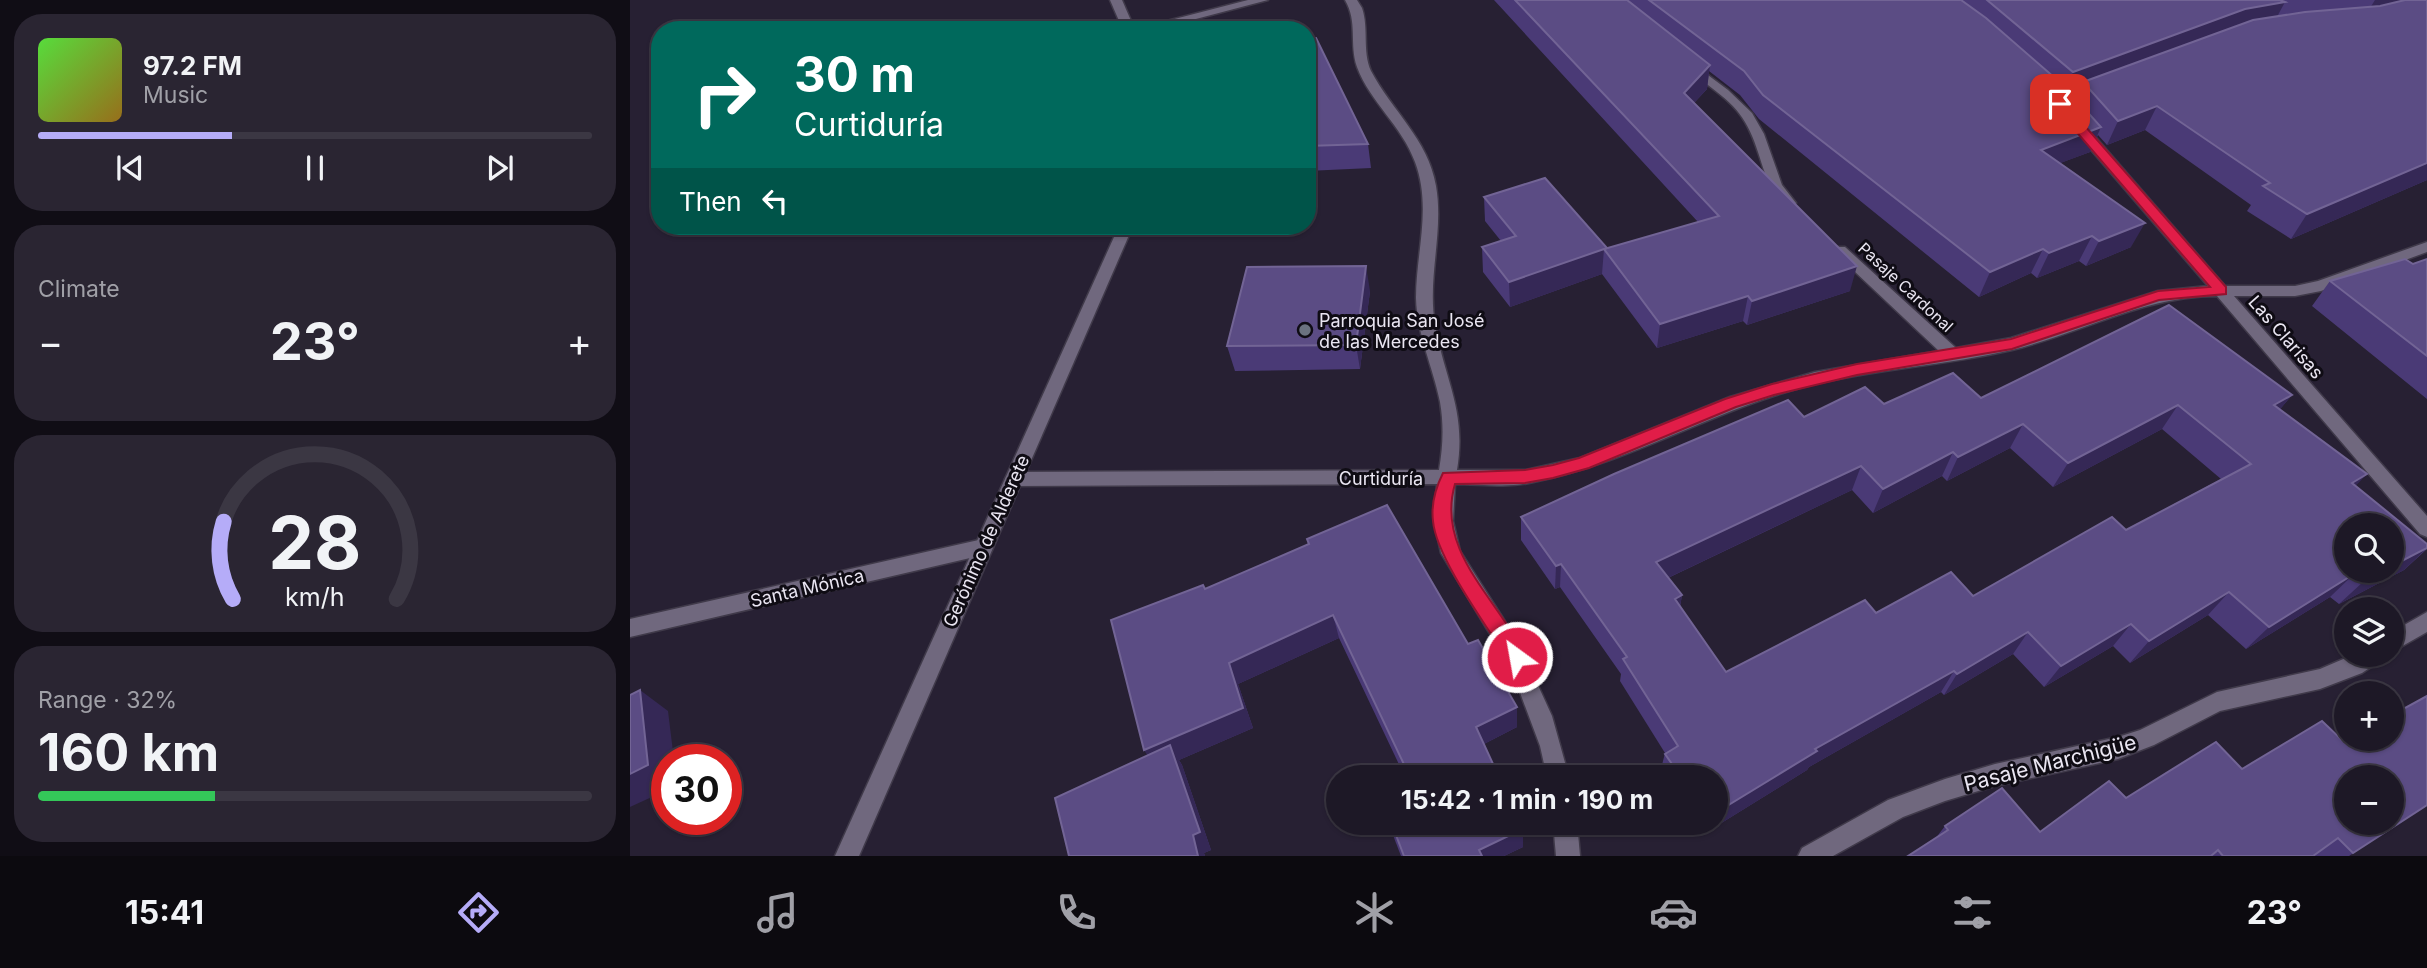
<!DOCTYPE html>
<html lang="en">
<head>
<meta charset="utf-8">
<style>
	:root { --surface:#1d1826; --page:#2a2532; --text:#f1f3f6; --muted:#a0a0a7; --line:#3b3743; --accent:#b5acf8 }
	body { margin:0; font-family:Inter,sans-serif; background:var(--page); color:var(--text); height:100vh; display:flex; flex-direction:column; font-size:26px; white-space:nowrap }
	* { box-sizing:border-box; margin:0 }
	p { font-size:23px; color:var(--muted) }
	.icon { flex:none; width:38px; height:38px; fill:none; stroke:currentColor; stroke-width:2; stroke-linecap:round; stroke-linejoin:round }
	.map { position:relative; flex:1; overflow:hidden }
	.drawer { display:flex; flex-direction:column; gap:14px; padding:14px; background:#100d15; width:630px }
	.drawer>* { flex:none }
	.hud { position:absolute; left:21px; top:21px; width:665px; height:214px; border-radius:28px; box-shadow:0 2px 5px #0004,0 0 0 2px var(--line); background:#00695c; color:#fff; overflow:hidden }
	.tools { position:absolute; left:1704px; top:513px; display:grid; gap:14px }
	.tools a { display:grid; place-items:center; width:70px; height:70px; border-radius:50%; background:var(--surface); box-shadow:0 2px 5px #0004,0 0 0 2px var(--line); font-size:35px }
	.speed { position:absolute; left:21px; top:744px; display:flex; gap:14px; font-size:35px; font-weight:700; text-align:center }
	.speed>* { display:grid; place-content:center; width:91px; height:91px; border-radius:50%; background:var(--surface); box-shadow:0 2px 5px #0004,0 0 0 2px var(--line); line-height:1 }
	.speed .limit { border:10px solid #d22; background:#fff; color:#111 }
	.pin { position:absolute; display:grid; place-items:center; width:60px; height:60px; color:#fff; margin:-30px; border-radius:14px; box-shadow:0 4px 10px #0006 }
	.me { position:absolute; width:77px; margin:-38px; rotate:328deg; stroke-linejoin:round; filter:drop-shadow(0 0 5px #0008) }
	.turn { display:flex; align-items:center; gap:24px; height:147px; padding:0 28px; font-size:32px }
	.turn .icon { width:91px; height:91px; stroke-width:2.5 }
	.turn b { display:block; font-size:49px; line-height:60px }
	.then { display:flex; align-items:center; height:66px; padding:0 28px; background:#0003; gap:14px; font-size:26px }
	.big { font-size:52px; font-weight:700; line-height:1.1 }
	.drawer .widget { flex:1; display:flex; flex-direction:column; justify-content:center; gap:10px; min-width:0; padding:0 24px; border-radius:28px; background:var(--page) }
	.drawer .dial { align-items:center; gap:0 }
	.dial svg { height:182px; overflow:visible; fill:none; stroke:var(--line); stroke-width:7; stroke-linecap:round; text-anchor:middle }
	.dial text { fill:var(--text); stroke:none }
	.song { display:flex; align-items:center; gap:21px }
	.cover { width:84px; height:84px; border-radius:10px; background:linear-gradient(135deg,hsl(110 70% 55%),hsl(40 70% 35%)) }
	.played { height:7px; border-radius:4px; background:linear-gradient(90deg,var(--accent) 35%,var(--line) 35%) }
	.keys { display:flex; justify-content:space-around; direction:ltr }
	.heat { display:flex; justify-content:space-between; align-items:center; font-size:38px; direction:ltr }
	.charge { height:10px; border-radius:5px; background:linear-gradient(90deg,#34c759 32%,var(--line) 0) }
	.trip { position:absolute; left:696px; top:765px; width:402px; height:70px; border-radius:35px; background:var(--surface); box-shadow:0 2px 5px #0004,0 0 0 2px var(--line); font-weight:700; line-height:70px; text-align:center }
	.menu { display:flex; height:112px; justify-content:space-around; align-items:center; background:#0c0a0f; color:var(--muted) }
	.menu .icon { width:49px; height:49px }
	.menu .current { color:var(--accent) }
	.menu b { font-size:32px; color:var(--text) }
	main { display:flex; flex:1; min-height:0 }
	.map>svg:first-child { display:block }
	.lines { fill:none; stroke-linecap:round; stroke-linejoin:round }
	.street-casing { stroke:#403a4a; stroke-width:3 }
	.secondary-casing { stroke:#403a4a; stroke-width:3 }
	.street { fill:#70687e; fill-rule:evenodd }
	.secondary { fill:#70687e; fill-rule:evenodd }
	.wall { fill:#4a3a76; fill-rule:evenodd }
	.shaded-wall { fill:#352856 }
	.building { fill:#5b4c84; stroke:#726495; stroke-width:2; fill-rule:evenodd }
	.route { fill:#e11d48; stroke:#92132f; stroke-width:2 }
	.worship-dot { fill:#6b7280; stroke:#0f0c14; stroke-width:2.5 }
	.labels { text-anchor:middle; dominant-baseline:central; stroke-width:6; stroke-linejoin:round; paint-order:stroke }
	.far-street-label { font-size:16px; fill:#eae6f2; stroke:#0f0c14 }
	.poi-label { font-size:18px; fill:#eae6f2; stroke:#0f0c14; text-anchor:start }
	.street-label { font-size:18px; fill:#eae6f2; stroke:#0f0c14 }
	.near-street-label { font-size:21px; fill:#eae6f2; stroke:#0f0c14 }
</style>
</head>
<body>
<main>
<section class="drawer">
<div class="widget">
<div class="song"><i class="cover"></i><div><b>97.2 FM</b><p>Music</p></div></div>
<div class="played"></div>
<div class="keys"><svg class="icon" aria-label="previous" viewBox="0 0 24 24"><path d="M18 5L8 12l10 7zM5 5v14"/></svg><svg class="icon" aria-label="pause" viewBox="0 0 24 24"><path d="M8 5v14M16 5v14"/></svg><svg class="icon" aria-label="next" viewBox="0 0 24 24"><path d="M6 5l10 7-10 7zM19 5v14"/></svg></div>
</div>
<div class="widget"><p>Climate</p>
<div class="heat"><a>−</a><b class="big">23°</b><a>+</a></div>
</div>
<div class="widget dial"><svg viewBox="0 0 100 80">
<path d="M14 69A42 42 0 1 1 86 69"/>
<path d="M14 69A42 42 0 0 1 10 35" stroke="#b5acf8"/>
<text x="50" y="56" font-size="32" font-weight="700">28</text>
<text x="50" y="72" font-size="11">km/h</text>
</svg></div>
<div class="widget"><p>Range · 32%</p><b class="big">160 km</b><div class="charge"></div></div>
</section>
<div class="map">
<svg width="1797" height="856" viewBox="0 0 1797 856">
	<rect width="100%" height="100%" fill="#272033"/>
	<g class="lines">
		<!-- street casing -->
		<g class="street-casing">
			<g id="street">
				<polygon points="618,0 638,0 524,30 502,30"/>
				<path d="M715 0H727L732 8C739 28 732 51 741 71 762 111 798 139 806 186 814 232 797 278 805 324 814 379 837 410 827 470H896L950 458 1100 397 1185 372 1309 351 1205 253 1203 250 1205 247H1215L1326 348 1381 338 1528 291 1578 286 1444 130V124H1454L1595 286H1665L1688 281 1797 242V252L1691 291 1665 296H1604L1797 516V537L1790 534 1587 296C1514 296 1452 333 1382 350 1318 365 1251 368 1185 384 1086 408 999 464 899 483 876 488 849 484 825 484L823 521 830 551 878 626 906 681 922 716 939 777H917L910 746 889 690 863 639 811 553 804 521 807 484 384 486 378 484 375 479 378 474 384 472 809 470C813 447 814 425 810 402 803 367 787 335 786 298 786 252 802 207 785 162 772 126 740 102 727 67 719 44 728 22 715 0Z"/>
				<path d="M1059 61 1098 90 1122 113 1134 134 1152 185 1166 203 1164 206H1154C1131 181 1132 150 1115 122 1102 99 1075 84 1055 68V62Z"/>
				<polygon points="353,539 360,541 363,547 360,553 353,555 0,637 0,619"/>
				<polygon points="1797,612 1797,632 1762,652 1762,632"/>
				<polygon points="1725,654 1753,654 1750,661 1732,673 1690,689 1590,711 1524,745 1488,759 1365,786 1315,801 1273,817 1203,856 1168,856 1172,848 1258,800 1315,779 1365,764 1488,737 1510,730 1587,692 1690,669"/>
				<polygon points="923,822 947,822 950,856 926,856"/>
			</g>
		</g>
		<!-- secondary casing -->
		<g class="secondary-casing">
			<g id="secondary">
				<polygon points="480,0 492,0 505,30 493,30"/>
				<polygon points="489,226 503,226 229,856 205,856"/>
			</g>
		</g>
		<!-- street -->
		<use href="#street" class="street"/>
		<!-- secondary -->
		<use href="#secondary" class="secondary"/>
	</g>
	<!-- wall -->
	<g class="wall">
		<path d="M864 0H1797V180L1661 239 1617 211 1621 205 1515 130 1477 145 1468 135 1460 152 1430 163 1501 247 1456 266 1449 261 1407 278 1401 273 1349 297 1129 119 1110 95 1079 71 1077 89 1064 103 1220 291 1117 325 1113 321 1027 348 972 274 880 307 853 272 852 247 871 241 855 221 854 197 977 248 1068 222ZM1450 90 1446 99 1441 93Z"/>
		<polygon points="677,39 738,144 741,168 677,171"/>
		<polygon points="1797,259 1797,399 1682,306 1700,281 1783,264"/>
		<polygon points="740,291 730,369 605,371 597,346"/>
		<path d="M1662 395 1650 409 1726 486 1797 544V549L1774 570 1709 604 1700 597 1616 649 1578 615 1500 663 1483 646 1414 687 1383 654 1314 695 1311 692 1179 767 1177 770 1072 835 1064 822H1087V777H1033L1030 773 1035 753 990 681 991 674 930 587 925 589 891 540V517L1174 417 1254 404 1351 398ZM1532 429 1591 479 1496 530 1343 596 1246 613 1096 672 1050 607 1052 595 1038 578 1222 490 1243 513 1312 476 1317 481 1380 448 1423 487Z"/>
		<polygon points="677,539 887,727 854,744 869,777 775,777 709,638 608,684 623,728 549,760 552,765 581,850 574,853 575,856 439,856 518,755 575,589 678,545"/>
		<polygon points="1714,742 1797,805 1719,856 1278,856 1305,839 1315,826 1410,832 1496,798 1612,769"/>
		<polygon points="758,822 891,822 893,829 893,847 874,856 771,856"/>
	</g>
	<!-- shaded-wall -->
	<g class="shaded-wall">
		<polygon points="1745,0 1797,0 1735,16"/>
		<polygon points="1655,2 1642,26 1453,82 1450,90 1433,96 1443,72 1615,9"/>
		<polygon points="1080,65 1077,89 1051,117 1054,93"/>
		<polygon points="1527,106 1515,130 1477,145 1488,121"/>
		<polygon points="1471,127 1460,152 1401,174 1411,150"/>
		<polygon points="1797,163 1797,180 1661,239 1677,214"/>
		<polygon points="1515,223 1501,247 1456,266 1469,241"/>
		<polygon points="1462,236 1449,261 1407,278 1419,253"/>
		<polygon points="977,248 974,249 972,274 880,307 879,282"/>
		<polygon points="1413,249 1401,273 1349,297 1360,272"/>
		<polygon points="736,266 740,291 730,369 726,345"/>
		<polygon points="1227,266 1220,291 1117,325 1122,301"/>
		<polygon points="1118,296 1113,321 1027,348 1030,324"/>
		<polygon points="1662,395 1642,419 1644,405"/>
		<polygon points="1548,405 1532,429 1423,487 1438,463"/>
		<polygon points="1393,424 1380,448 1317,481 1328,457"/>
		<polygon points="1323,452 1312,476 1243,513 1253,489"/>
		<polygon points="1231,466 1222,490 1023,585 1026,562"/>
		<polygon points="1737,474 1714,498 1722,483"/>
		<polygon points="1797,548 1774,570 1709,604 1733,582 1754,570 1762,570 1762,566"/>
		<polygon points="931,564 930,587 925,589 926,566"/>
		<polygon points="1724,574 1700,597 1616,649 1639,627"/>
		<polygon points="1599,592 1578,615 1500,663 1519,641"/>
		<polygon points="1052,595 1048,618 1045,599"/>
		<polygon points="703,615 709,638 608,684 623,728 549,760 552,765 581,850 574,853 575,856 568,856 526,769 514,750 599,663"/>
		<polygon points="1501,624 1483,646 1414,687 1431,666"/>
		<polygon points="1398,632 1383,654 1314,695 1327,674"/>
		<polygon points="1324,671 1311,692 1179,767 1177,770 1072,835 1076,822 1087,822 1087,812 1185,749"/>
		<polygon points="10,690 38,711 44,760 37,760 37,790 0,807 0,774"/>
		<polygon points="887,707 887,727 848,747 846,727"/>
		<polygon points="893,829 893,847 874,856 850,856 849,850"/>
	</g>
	<!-- building -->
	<g class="building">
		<polygon points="885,0 997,0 1080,65 1054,93 1227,266 1122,301 1118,296 1030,324 974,249 1089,216"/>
		<polygon points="1019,0 1331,0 1356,18 1433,85 1471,127 1411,150 1515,223 1469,241 1462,236 1419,253 1413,249 1360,272 1133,95 1114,71"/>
		<polygon points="1357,0 1650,0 1655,2 1615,9 1443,72"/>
		<polygon points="1775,0 1797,0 1797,163 1677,214 1633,186 1640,183 1527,106 1488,121 1453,82 1623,20 1675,12 1750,6"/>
		<polygon points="686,38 738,144 677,146 677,39"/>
		<polygon points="915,178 977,248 879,282 852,247 886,236 854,197"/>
		<polygon points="1775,259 1783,264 1797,259 1797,356 1700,281"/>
		<polygon points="736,266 726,345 597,346 617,267"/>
		<path d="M1539 305 1662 395 1644 405 1737 474 1722 483 1797 544V548L1762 566V525H1717V570H1754L1733 582 1724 574 1639 627 1599 592 1519 641 1501 624 1431 666 1398 632 1327 674 1324 671 1185 749 1187 751 1087 812V777H1051L1035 754 1048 746 993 659 997 657 931 564 926 566 891 517 984 474 1158 400 1174 417 1235 387 1254 404 1323 373 1351 398ZM1548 405 1621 464 1496 530 1482 517 1343 596 1321 572 1246 613 1235 600 1096 672 1045 599 1052 595 1026 562 1231 466 1253 489 1323 452 1328 457 1393 424 1438 463Z"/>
		<polygon points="757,505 838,644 848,640 887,707 846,727 869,777 780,777 703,615 599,663 613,708 514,750 481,620 573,585 575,589 679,544 677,539"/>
		<polygon points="10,690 18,765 0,774 0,695"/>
		<path d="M1797 696V805L1723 853 1708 838 1683 856H1593L1588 850 1581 856H1278L1318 830 1315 826 1372 788 1410 832 1479 781 1496 798 1586 742 1612 769 1692 721 1714 742 1721 738H1762V715ZM1717 777H1762V822H1717Z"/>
		<polygon points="540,745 570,832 563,835 568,856 439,856 425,798"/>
		<polygon points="761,822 891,822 893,829 849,850 852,856 774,856"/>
	</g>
	<!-- route -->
	<path class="route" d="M1430 101 1434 102 1596 287V294L1529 300 1382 349 1227 375 1144 395 1106 407 959 468 923 478 895 483 825 484C805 552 870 601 896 657L893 663 887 666 880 663C859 629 806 558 803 521 801 505 806 487 813 473L895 470 923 465 949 458 1095 399 1142 384 1227 364 1381 339 1528 291 1580 287 1425 107 1424 104Z"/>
	<!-- markers -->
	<circle class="worship-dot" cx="675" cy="330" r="7"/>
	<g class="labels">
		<!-- far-street labels -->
		<g class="far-street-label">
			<text transform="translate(1276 287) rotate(43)">Pasaje Cardonal</text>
		</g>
		<!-- poi labels -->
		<g class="poi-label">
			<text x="689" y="320">Parroquia San José<tspan x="689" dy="21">de las Mercedes</tspan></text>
		</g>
		<!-- street labels -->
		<g class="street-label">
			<text transform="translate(1656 337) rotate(49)">Las Clarisas</text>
			<text x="751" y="478">Curtiduría</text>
			<text transform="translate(356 541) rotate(-66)">Gerónimo de Alderete</text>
			<text transform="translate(177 588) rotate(-13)">Santa Mónica</text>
		</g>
		<!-- near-street labels -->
		<g class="near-street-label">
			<text transform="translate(1420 763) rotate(-14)">Pasaje Marchigüe</text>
		</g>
	</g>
</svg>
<div class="tools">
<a><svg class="icon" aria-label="search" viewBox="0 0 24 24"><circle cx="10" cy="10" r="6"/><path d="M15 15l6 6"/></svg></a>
<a><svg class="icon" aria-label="layers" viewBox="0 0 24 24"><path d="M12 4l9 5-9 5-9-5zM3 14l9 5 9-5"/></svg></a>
<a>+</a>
<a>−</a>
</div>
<div class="speed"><div class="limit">30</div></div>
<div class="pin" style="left:1430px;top:104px;background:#d93025"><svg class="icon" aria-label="arrive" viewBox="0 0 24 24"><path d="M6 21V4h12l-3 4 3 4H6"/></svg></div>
<svg class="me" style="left:887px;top:657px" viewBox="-20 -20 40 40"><circle r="17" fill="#e11d48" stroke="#fff" stroke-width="3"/><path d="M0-11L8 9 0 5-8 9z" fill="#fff"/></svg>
<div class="trip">15:42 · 1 min · 190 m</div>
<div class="hud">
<div class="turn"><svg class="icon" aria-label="right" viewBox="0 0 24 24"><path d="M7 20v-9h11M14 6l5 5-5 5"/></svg><div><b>30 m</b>Curtiduría</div></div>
<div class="then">Then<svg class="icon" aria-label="left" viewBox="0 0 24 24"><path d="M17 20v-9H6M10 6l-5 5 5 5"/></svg></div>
</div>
</div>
</main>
<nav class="menu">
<b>15:41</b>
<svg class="icon current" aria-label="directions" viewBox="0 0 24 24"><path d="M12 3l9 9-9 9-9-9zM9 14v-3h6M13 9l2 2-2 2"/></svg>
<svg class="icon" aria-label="music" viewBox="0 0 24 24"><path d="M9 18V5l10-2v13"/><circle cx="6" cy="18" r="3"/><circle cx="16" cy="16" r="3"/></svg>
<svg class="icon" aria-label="phone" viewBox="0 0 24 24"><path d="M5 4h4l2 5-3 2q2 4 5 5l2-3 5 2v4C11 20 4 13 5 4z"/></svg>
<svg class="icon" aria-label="climate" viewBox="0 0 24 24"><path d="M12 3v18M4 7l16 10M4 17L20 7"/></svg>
<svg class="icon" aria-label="car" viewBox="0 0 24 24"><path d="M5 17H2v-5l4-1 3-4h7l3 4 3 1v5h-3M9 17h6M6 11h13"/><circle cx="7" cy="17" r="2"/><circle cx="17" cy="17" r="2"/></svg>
<svg class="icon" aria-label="filters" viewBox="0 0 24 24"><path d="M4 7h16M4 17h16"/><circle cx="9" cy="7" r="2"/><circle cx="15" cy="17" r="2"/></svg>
<b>23°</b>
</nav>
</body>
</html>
